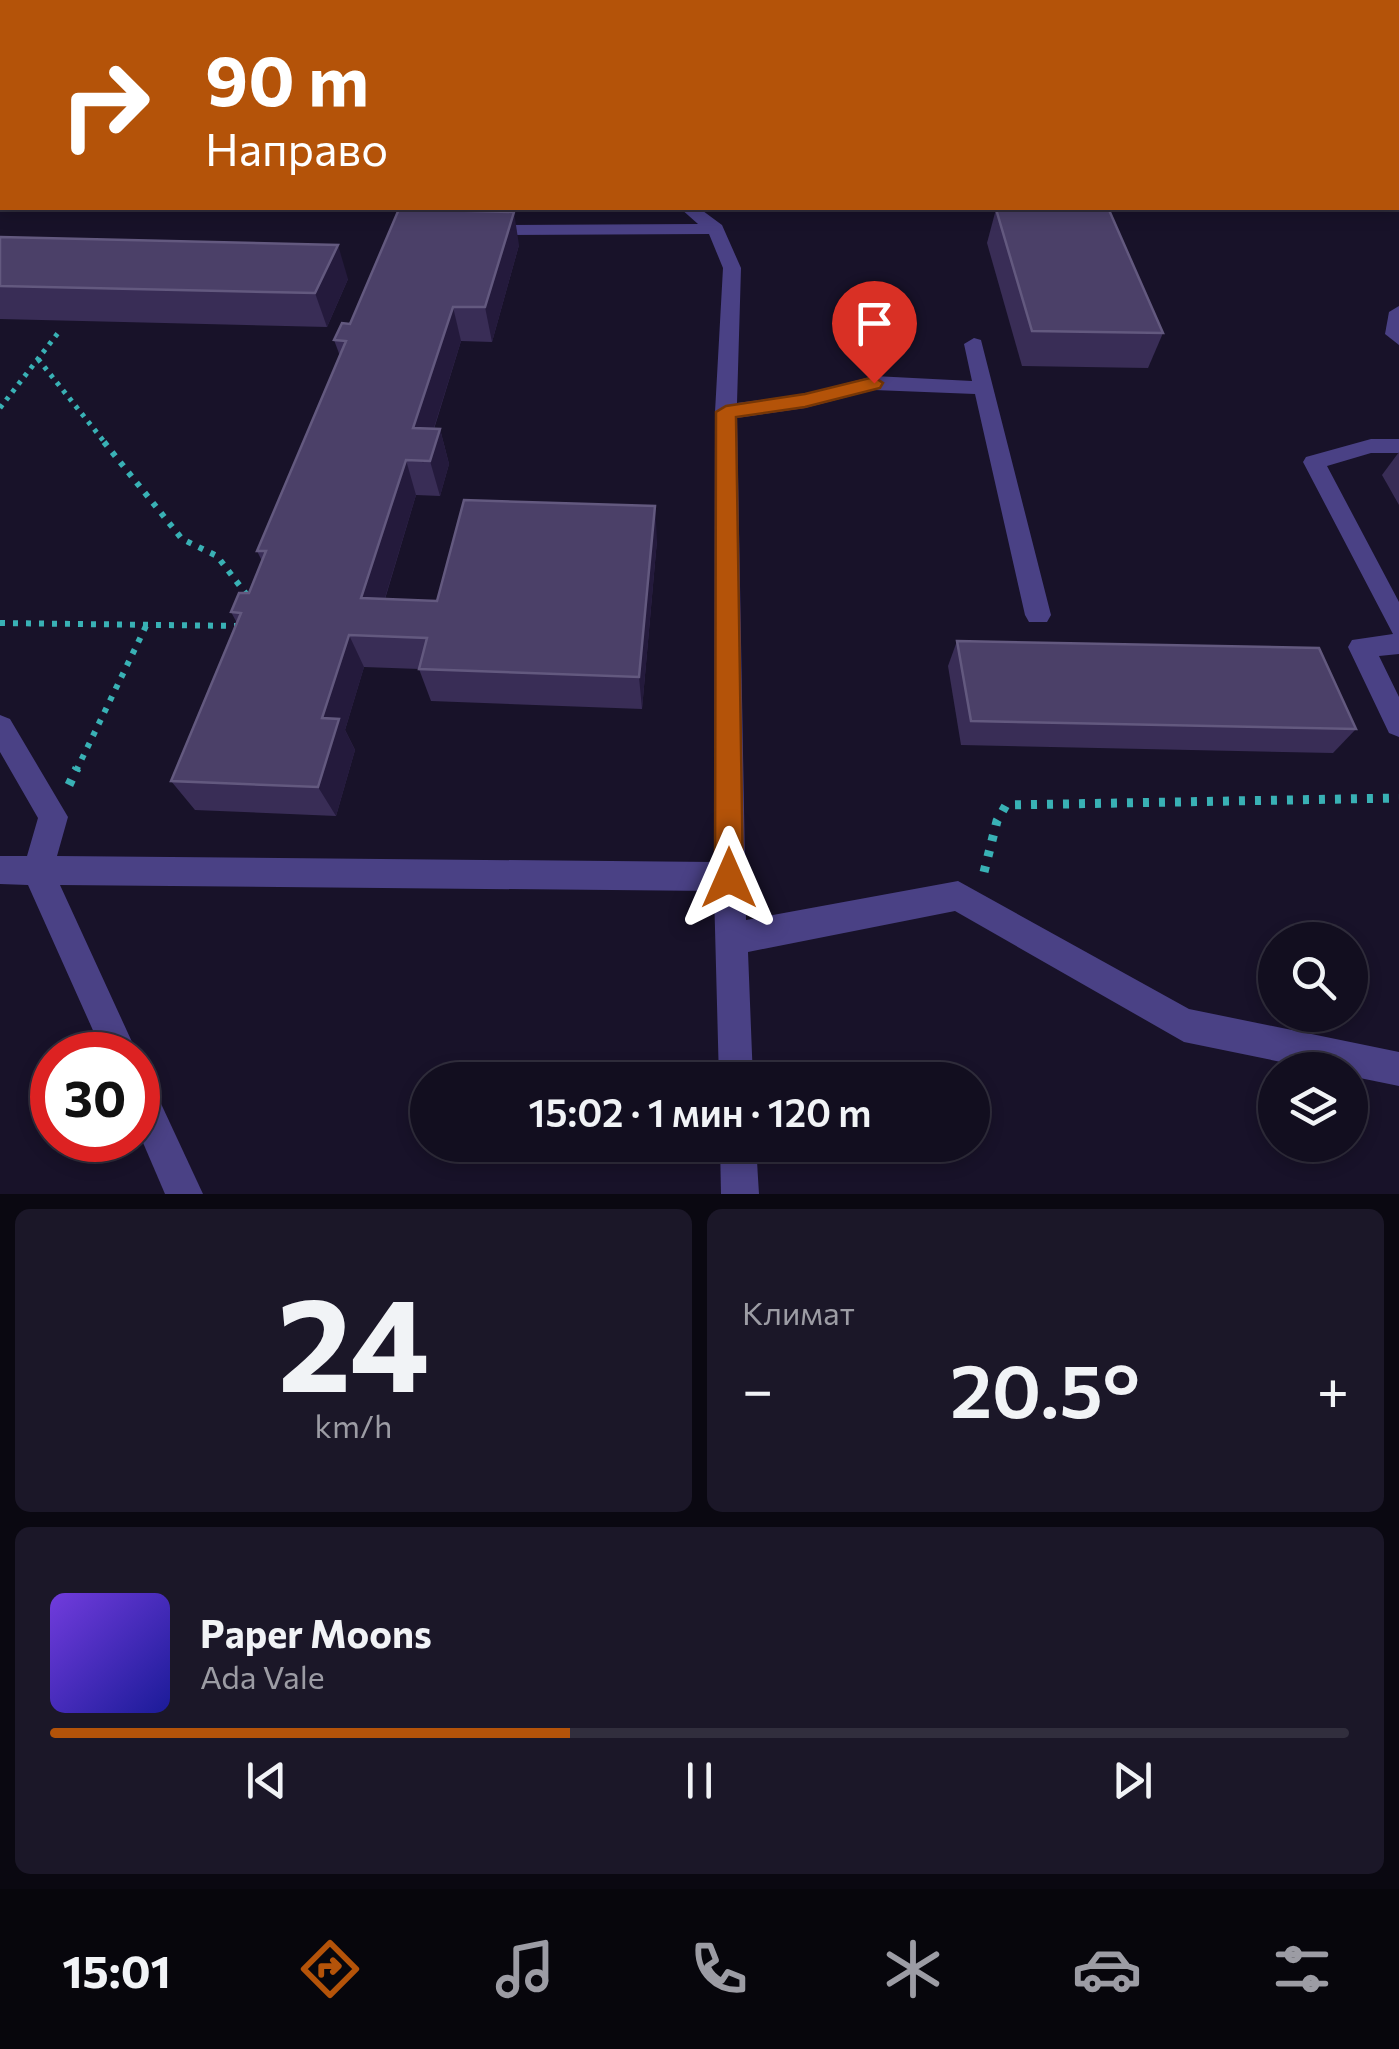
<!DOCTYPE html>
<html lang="ru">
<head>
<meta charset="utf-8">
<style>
	:root { --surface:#120e1f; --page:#1b1728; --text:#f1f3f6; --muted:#9c9ca4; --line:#312e3d; --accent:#b45309 }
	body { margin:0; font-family:Commissioner,sans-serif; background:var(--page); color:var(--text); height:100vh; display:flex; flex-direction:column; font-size:38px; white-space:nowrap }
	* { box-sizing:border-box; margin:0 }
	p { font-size:32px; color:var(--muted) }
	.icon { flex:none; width:55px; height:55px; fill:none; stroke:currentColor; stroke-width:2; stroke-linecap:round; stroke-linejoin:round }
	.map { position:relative; height:1194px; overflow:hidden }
	.drawer { display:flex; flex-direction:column; gap:15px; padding:15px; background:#0a0811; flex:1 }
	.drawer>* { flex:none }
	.top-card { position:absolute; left:0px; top:0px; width:1400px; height:210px; box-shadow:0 5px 15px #0003,0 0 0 2px var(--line); background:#b45309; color:#fff; overflow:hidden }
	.buttons { position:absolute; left:1258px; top:922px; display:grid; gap:20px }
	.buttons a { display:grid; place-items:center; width:110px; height:110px; border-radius:50%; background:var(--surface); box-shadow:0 5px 15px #0003,0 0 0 2px var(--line); font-size:50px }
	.speed { position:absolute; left:30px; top:1032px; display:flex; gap:20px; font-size:50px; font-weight:700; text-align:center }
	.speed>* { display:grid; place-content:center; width:130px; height:130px; border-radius:50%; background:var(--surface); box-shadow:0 5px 15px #0003,0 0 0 2px var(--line); line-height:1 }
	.speed .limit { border:15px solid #d22; background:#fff; color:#111 }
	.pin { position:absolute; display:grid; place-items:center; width:85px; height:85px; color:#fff; margin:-102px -42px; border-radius:50% 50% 50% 0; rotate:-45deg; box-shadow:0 0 10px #0007 }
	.pin .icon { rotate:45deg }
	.me { position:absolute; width:110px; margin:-55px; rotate:0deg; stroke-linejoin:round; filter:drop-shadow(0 0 8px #0008) }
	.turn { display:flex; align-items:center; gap:35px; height:210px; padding:0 40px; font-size:45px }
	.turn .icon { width:130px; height:130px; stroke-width:2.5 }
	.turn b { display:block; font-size:70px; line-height:85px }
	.big { font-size:75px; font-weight:600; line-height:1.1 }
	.drawer .widget { flex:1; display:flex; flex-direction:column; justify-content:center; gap:15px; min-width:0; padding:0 35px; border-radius:15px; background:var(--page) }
	.drawer .dial { align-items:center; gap:0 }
	.dial b { font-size:130px; line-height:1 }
	.song { display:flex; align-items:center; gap:30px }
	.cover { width:120px; height:120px; border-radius:15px; background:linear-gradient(135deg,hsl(260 70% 55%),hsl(240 70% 35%)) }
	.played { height:10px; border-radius:5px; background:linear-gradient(90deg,var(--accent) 40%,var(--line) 40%) }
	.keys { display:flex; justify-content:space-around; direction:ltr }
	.heat { display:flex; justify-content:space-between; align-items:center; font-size:55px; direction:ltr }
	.drawer .tiles { flex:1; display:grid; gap:15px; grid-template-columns:1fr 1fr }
	.widget:last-child { grid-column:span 2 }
	.trip { position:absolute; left:410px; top:1062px; width:580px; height:100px; border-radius:50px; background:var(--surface); box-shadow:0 5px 15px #0003,0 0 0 2px var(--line); font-weight:600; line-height:100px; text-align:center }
	.dock { display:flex; height:160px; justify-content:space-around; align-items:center; background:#07060c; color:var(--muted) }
	.dock .icon { width:70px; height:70px }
	.dock .current { color:var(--accent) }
	.dock b { font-size:45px; color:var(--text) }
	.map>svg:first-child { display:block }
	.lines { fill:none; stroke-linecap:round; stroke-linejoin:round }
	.river { fill:#0f1e46; fill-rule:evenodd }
	.path-far2 { stroke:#39b1b5; stroke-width:5; stroke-dasharray:4 6; stroke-linecap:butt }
	.path-far1 { stroke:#39b1b5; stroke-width:6; stroke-dasharray:5 8; stroke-linecap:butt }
	.path { stroke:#39b1b5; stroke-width:9; stroke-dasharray:6 10; stroke-linecap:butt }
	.minor { fill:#4a4185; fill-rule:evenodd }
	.wall { fill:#392d56 }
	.shaded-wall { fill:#241a3c }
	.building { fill:#4b4068; stroke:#63597f; stroke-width:2.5 }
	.route { fill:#b45309; stroke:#753606; stroke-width:2.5 }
</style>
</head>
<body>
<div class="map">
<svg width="1399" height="1194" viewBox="0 0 1399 1194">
	<rect width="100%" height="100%" fill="#181229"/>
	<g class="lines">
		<!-- river -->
		<g class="river">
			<polygon points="1311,0 1350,0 1352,2 1313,2"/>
			<rect x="1398" y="35" width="1" height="25"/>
		</g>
		<!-- path-far2 -->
		<g class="path-far2">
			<polyline points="38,359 106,444"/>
			<polyline points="0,408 58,333"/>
		</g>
		<!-- path-far1 -->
		<g class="path-far1">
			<polyline points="104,442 182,539 217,556 250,599"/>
			<polyline points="0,623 240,626"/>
			<polyline points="76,771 146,626"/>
		</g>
		<!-- path -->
		<g class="path">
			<polyline points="69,785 77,768"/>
			<polyline points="984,872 997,821 1006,805 1399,798"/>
		</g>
		<!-- minor -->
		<g class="minor">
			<polygon points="1385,0 1398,0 1399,3 1398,5"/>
			<rect x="0" y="162" width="2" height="10"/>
			<polygon points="680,208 699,208 722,225 741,268 737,403 805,394 874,376 972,381 964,344 974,338 981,340 1051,615 1047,622 1029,622 1025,615 975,394 874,390 805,408 737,418 746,920 958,881 1189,1009 1399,1052 1399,1086 1350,1076 1350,1070 1320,1070 1184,1042 955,911 748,952 753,1080 719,1080 714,891 60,885 138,1055 104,1055 28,885 0,884 0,856 27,856 38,818 0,752 0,715 10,719 68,817 57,856 714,862 715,412 723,268 709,234 486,235 477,230 486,225 698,224"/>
			<polygon points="1399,306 1399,345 1385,334 1389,312"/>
			<polygon points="1371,439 1399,439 1399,453 1371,453 1327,466 1399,602 1399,654 1379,656 1399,697 1399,737 1389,733 1348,647 1352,640 1393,634 1303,462 1306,457"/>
			<polygon points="138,1074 150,1080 203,1194 165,1194 138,1131"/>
			<polygon points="720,1145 756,1145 759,1194 721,1194"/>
		</g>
	</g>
	<!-- wall -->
	<g class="wall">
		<polygon points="0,0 300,0 300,2 2,2 2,117 0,117"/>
		<polygon points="996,209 1163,333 1148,368 1022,366 987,243"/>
		<polygon points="0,237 348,279 327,327 0,319"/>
		<polygon points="519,245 492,342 461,341 434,429 440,429 449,464 440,496 416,495 385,599 437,601 657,540 642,709 431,701 419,669 364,667 345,730 355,750 336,816 195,810 171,781 237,623 231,612 249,593 262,561 257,551 340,356 334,340 350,324"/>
		<polygon points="1399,452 1399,505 1382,475"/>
		<polygon points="957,641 1356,729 1333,753 961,745 948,666"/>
	</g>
	<!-- shaded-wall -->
	<g class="shaded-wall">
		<polygon points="281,0 300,0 300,2 280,2"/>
		<polygon points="514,212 519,245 492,342 485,307"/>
		<polygon points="338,245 348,279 327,327 315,293"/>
		<polygon points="453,307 461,341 423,463 413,428"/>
		<polygon points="440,429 449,464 440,496 430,461"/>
		<polygon points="406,460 416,495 375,631 361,598"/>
		<polygon points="655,506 657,540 642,709 639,677"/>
		<polygon points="349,635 364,667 345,730 355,750 336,816 318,787 322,718"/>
	</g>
	<!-- building -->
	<g class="building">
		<polygon points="0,0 281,0 280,2 2,2 2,85 0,85"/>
		<polygon points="721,0 1149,0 1151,2 721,2"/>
		<polygon points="399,209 514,212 485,307 453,307 413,428 440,429 430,461 406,460 361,598 437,601 464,500 655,506 639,677 419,669 427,638 349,635 322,718 339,719 318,787 171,781 241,613 231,612 239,593 249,593 266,551 257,551 346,341 334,340 342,323 350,324"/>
		<polygon points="996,209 1109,210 1163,333 1032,331"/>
		<polygon points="0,237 338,245 315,293 0,286"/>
		<polygon points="957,641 1319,648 1356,729 971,721"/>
	</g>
	<!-- route -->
	<polygon class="route" points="874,377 883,383 880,388 805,407 736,417 743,878 739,887 729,891 719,887 715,878 716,412 726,406 805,394"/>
</svg>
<div class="buttons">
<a><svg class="icon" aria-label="search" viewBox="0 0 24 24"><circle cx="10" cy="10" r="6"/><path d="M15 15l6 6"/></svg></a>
<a><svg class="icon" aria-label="layers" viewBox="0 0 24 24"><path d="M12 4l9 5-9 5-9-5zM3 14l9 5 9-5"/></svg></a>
</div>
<div class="speed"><div class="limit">30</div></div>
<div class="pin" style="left:874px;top:383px;background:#d93025"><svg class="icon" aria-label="arrive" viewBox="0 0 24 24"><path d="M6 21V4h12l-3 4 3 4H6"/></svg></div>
<svg class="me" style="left:729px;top:878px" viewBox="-20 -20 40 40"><path d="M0-17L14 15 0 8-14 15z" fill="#b45309" stroke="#fff" stroke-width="4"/></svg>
<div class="trip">15:02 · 1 мин · 120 m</div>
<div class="top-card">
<div class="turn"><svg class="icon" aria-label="right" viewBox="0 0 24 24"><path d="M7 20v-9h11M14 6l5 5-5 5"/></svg><div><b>90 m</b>Направо</div></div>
</div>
</div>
<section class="drawer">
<div class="tiles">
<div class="widget dial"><b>24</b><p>km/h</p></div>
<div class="widget"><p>Климат</p>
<div class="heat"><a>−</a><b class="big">20.5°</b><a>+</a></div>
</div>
<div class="widget">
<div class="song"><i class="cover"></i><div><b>Paper Moons</b><p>Ada Vale</p></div></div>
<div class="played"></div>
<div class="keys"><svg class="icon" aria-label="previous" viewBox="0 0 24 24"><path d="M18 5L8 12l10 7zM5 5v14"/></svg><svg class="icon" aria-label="pause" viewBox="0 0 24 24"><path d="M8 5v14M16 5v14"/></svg><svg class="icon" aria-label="next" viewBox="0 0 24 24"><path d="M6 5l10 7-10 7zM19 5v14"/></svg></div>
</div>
</div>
</section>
<nav class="dock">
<b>15:01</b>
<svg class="icon current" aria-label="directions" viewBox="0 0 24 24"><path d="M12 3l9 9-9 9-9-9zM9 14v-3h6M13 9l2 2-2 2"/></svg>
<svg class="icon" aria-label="music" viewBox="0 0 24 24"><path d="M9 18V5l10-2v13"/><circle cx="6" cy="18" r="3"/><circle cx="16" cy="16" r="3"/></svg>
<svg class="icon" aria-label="phone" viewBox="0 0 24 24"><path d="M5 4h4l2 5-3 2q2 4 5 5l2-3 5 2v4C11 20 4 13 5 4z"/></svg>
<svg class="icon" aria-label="climate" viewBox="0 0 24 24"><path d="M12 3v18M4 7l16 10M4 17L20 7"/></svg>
<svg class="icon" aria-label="car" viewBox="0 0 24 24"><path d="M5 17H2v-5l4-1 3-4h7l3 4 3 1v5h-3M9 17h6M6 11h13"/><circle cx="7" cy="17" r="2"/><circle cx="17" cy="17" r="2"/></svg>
<svg class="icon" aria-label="filters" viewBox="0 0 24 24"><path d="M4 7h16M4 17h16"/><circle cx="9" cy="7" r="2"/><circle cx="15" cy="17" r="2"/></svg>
</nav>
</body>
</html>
